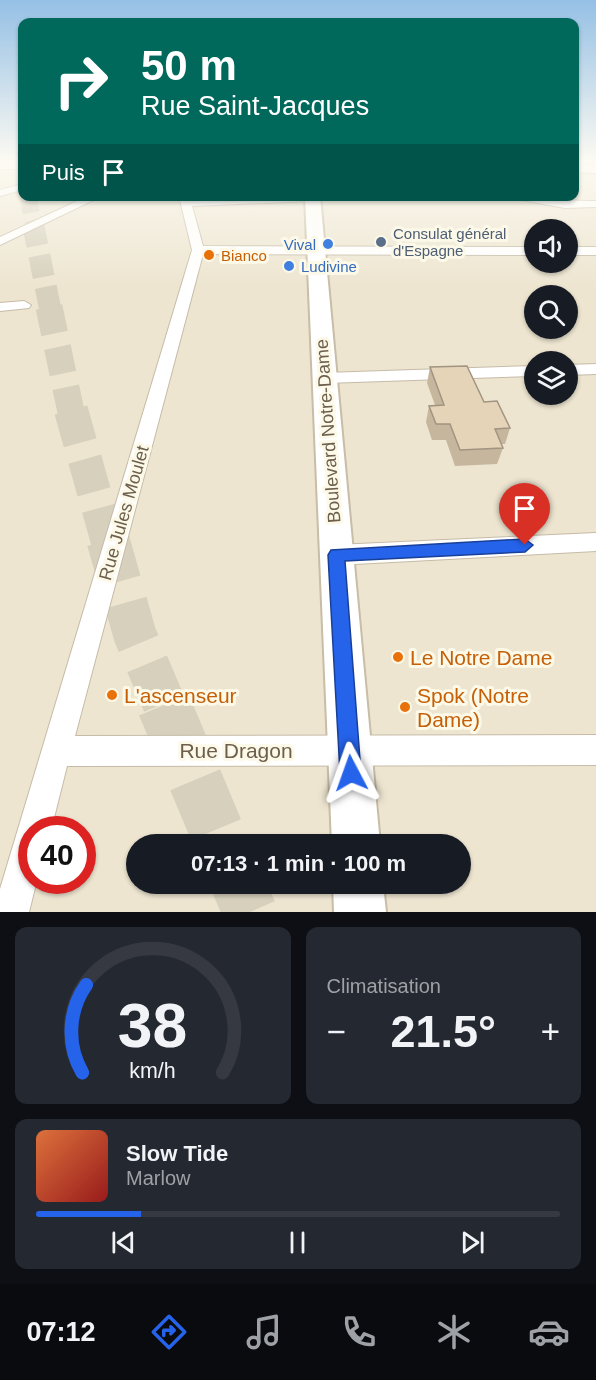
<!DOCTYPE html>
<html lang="fr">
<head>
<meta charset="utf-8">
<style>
	:root { --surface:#171b24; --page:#242831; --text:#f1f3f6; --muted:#9ea1a6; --line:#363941; --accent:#2563eb }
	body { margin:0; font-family:Arial,sans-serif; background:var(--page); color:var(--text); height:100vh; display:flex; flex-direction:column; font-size:22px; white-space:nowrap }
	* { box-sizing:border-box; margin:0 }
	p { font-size:20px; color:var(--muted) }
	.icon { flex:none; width:33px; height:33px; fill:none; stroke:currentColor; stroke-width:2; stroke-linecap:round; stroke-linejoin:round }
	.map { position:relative; height:912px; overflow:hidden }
	.panel { display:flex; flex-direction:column; gap:15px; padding:15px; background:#0d0f14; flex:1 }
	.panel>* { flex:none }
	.top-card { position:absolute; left:18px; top:18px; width:561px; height:183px; border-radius:12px; box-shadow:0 2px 4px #0004; background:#00695c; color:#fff; overflow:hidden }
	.fabs { position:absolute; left:524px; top:219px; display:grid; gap:12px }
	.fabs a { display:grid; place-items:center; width:54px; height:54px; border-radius:50%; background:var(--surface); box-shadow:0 2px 4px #0004; font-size:30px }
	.speed { position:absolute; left:18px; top:816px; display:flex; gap:12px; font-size:30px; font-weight:700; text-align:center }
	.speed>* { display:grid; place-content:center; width:78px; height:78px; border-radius:50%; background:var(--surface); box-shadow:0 2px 4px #0004; line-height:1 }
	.speed .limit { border:9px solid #d22; background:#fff; color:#111 }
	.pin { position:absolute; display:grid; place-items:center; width:51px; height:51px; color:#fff; margin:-62px -26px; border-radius:50% 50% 50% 0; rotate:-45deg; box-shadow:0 0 6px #0007 }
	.pin .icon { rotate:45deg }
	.me { position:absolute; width:66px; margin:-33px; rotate:356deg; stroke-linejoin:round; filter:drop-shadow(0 0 4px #0008) }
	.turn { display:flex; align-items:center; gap:21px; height:126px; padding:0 24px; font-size:27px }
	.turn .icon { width:78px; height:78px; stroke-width:2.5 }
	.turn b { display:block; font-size:42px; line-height:51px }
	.then { display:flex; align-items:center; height:57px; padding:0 24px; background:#0003; gap:12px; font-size:22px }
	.big { font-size:45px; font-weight:800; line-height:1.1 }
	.panel .tile { flex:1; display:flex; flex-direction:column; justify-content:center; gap:9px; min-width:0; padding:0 21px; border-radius:12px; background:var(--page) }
	.panel .dial { align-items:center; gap:0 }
	.dial svg { height:156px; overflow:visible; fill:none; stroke:var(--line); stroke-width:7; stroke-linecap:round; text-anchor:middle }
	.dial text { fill:var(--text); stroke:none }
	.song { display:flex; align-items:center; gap:18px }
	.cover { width:72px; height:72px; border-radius:9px; background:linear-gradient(135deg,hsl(20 70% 55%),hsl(0 70% 35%)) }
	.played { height:6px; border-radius:3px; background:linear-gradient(90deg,var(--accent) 20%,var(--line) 20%) }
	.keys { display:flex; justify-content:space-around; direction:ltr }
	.heat { display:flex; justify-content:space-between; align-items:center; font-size:33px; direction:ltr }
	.panel .tiles { flex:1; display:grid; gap:15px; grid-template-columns:1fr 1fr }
	.tile:last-child { grid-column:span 2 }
	.trip { position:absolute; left:126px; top:834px; width:345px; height:60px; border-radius:30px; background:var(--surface); box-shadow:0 2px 4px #0004; font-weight:800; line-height:60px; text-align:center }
	.tab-bar { display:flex; height:96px; justify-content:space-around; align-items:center; background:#090b0e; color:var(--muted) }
	.tab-bar .icon { width:42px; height:42px }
	.tab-bar .active { color:var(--accent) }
	.tab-bar b { font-size:27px; color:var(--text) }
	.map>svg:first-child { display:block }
	.residential { fill:#ede5d0; fill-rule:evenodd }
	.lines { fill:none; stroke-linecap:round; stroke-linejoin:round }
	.highway-tunnel-far5 { stroke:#d6d0bc; stroke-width:17; stroke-dasharray:17 8; stroke-linecap:butt }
	.highway-tunnel-far4 { stroke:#d6d0bc; stroke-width:22; stroke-dasharray:22 10; stroke-linecap:butt }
	.highway-tunnel-far3 { stroke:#d6d0bc; stroke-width:27; stroke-dasharray:27 14; stroke-linecap:butt }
	.highway-tunnel-far2 { stroke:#d6d0bc; stroke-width:34; stroke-dasharray:34 17; stroke-linecap:butt }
	.highway-tunnel-far1 { stroke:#d6d0bc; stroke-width:43; stroke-dasharray:43 22; stroke-linecap:butt }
	.highway-tunnel { stroke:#d6d0bc; stroke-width:54; stroke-dasharray:54 27; stroke-linecap:butt }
	.street-casing { stroke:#c6bba8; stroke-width:2 }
	.secondary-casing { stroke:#c8bda6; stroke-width:4 }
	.street { fill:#fff; fill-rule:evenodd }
	.secondary { fill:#fff; fill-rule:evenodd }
	.wall { fill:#c6b69e }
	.building { fill:#e6d4b8; stroke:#a19481; stroke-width:1.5 }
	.route { fill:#2563eb; stroke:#184099; stroke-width:1.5 }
	.service-dot { fill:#5c6f8a; stroke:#fcf9e8; stroke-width:2 }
	.shop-dot { fill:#3f7fe0; stroke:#fcf9e8; stroke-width:2 }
	.food-dot { fill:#e8710a; stroke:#fcf9e8; stroke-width:2 }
	.labels { text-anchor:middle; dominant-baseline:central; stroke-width:6; stroke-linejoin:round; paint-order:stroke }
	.far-service-label { font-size:15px; fill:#4e5e75; stroke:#fcf9e8; text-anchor:start }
	.far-shop-label { font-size:15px; fill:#366cbe; stroke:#fcf9e8; text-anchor:end }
	.far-food-label { font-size:15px; fill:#c56008; stroke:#fcf9e8; text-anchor:start }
	.street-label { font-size:18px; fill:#6d5f4c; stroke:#fcf9e8 }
	.near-food-label { font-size:21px; fill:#c56008; stroke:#fcf9e8; text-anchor:start }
	.near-street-label { font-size:21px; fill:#6d5f4c; stroke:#fcf9e8 }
</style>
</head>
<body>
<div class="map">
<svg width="596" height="912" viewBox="0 0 596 912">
	<rect width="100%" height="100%" fill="#f9f5e2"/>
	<!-- residential -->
	<path class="residential" d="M0 160H22V196H574L575 160H596V912H0ZM534 230H567V262H534ZM534 296H567V328H534ZM534 362H567V394H534ZM32 830H82V880H32ZM136 844H460V884H136Z"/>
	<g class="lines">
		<!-- highway-tunnel-far5 -->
		<g class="highway-tunnel-far5">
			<polyline points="21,160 22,168"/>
			<polyline points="28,196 34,226"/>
		</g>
		<!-- highway-tunnel-far4 -->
		<polyline class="highway-tunnel-far4" points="33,224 50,308"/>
		<!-- highway-tunnel-far3 -->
		<polyline class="highway-tunnel-far3" points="49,307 71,412"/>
		<!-- highway-tunnel-far2 -->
		<polyline class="highway-tunnel-far2" points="71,410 108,542"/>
		<!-- highway-tunnel-far1 -->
		<polyline class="highway-tunnel-far1" points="108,540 135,635 165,706"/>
		<!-- highway-tunnel -->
		<g class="highway-tunnel">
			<polyline points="164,705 222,844"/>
			<polyline points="238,884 250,912"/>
		</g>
		<!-- street casing -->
		<g class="street-casing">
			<g id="street">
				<rect x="0" y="163" width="22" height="6"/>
				<polygon points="22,184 22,190 0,196 0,190"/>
				<polygon points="88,196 102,196 0,245 0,237"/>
				<polygon points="179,196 189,196 190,200 271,196 317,198 312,201 192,206 203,246 534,247 534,255 203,254 75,736 596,735 596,765 67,766 51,830 32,830 32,880 37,880 29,912 0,912 0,889 192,250"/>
				<path d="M500 196C533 196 564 202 596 201V207L565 208Z"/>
				<rect x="567" y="247" width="29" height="8"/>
				<polygon points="24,301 31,305 29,308 0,311 0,303"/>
				<polygon points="596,364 596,374 567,375 567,365"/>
				<polygon points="534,366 534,376 325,383 317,378 325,373"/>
				<polygon points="596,533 596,551 336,565 328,562 324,555 328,548 336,545"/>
			</g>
		</g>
		<!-- secondary casing -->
		<g class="secondary-casing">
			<g id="secondary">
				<polygon points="574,164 596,165 596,173 574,172"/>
				<polygon points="305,196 320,196 380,844 332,844"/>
				<polygon points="333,884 383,884 386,912 334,912"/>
			</g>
		</g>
		<!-- street -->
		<use href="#street" class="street"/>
		<!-- secondary -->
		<use href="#secondary" class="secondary"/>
	</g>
	<!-- wall -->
	<polygon class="wall" points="430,367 484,402 510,428 505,444 501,444 503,448 497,464 455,466 446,440 432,440 426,422 429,406 435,405 427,383"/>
	<!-- building -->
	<polygon class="building" points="467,366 484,402 497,401 510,428 495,429 503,448 460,450 450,424 436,424 429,406 444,405 430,367"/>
	<!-- sky -->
	<linearGradient id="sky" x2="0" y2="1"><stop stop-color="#95c0e5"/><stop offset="0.56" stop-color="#fcfaf2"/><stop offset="1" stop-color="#fcfaf2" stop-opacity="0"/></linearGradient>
	<rect width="596" height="287" fill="url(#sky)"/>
	<!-- route -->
	<polygon class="route" points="525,539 533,545 525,552 345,561 361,773 358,781 351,784 343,781 340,773 328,555 331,550"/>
	<!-- markers -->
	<circle class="service-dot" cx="381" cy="242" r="6"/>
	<g class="shop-dot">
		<circle cx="328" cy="244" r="6"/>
		<circle cx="289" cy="266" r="6"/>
	</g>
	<g class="food-dot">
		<circle cx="209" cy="255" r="6"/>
		<circle cx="398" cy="657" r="6"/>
		<circle cx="112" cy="695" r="6"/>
		<circle cx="405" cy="707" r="6"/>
	</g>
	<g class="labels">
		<!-- far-service labels -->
		<g class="far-service-label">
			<text x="393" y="233">Consulat général<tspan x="393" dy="17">d'Espagne</tspan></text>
		</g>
		<!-- far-shop labels -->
		<g class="far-shop-label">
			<text x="316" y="244">Vival</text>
			<text x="301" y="266" text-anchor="start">Ludivine</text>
		</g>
		<!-- far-food labels -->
		<g class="far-food-label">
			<text x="221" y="255">Bianco</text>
		</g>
		<!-- street labels -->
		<g class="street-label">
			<text transform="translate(328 431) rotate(-94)">Boulevard Notre-Dame</text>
			<text transform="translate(124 513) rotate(-74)">Rue Jules Moulet</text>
		</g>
		<!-- near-food labels -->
		<g class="near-food-label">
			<text x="410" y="657">Le Notre Dame</text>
			<text x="124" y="695">L'ascenseur</text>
			<text x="417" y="695">Spok (Notre<tspan x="417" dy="24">Dame)</tspan></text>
		</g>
		<!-- near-street labels -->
		<g class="near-street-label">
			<text x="236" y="750">Rue Dragon</text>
		</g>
	</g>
</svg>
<div class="fabs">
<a><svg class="icon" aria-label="sound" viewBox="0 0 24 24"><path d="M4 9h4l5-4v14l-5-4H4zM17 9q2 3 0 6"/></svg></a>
<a><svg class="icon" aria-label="search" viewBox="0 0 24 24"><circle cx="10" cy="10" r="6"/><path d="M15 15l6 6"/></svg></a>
<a><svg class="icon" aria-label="layers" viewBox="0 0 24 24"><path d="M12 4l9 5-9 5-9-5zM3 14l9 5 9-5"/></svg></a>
</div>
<div class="speed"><div class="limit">40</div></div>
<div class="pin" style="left:525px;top:545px;background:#d93025"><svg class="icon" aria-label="arrive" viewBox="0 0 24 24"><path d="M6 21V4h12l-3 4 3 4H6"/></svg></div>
<svg class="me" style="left:351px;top:773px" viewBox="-20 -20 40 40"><path d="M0-17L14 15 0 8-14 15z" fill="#2563eb" stroke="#fff" stroke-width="4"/></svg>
<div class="trip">07:13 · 1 min · 100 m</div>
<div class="top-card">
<div class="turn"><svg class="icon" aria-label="right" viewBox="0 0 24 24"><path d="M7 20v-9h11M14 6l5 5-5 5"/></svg><div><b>50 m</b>Rue Saint-Jacques</div></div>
<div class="then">Puis<svg class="icon" aria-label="arrive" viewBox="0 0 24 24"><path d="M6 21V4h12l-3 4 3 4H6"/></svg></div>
</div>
</div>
<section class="panel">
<div class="tiles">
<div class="tile dial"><svg viewBox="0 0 100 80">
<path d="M14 69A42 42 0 1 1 86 69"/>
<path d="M14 69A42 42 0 0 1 16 24" stroke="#2563eb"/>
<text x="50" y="56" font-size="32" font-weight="700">38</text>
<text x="50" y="72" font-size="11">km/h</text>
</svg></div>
<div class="tile"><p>Climatisation</p>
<div class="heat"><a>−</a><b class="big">21.5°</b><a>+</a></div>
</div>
<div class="tile">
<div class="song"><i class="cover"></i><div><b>Slow Tide</b><p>Marlow</p></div></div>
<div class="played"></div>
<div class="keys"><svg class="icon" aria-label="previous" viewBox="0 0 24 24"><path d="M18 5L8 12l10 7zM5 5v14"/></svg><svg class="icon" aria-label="pause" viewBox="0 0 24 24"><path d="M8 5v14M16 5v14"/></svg><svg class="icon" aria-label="next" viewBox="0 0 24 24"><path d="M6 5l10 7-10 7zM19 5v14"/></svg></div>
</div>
</div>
</section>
<nav class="tab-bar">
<b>07:12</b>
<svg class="icon active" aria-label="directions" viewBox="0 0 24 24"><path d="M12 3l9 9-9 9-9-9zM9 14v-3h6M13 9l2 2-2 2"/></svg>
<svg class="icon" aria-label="music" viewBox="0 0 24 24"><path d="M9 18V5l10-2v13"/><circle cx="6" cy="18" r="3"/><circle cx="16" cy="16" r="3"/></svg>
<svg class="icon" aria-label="phone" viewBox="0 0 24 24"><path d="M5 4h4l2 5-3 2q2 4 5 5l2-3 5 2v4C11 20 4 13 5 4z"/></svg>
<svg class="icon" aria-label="climate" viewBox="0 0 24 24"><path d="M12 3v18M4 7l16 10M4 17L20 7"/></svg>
<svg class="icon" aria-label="car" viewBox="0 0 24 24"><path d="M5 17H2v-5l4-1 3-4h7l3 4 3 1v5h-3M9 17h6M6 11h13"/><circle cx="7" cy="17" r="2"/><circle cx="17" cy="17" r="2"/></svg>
</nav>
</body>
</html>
